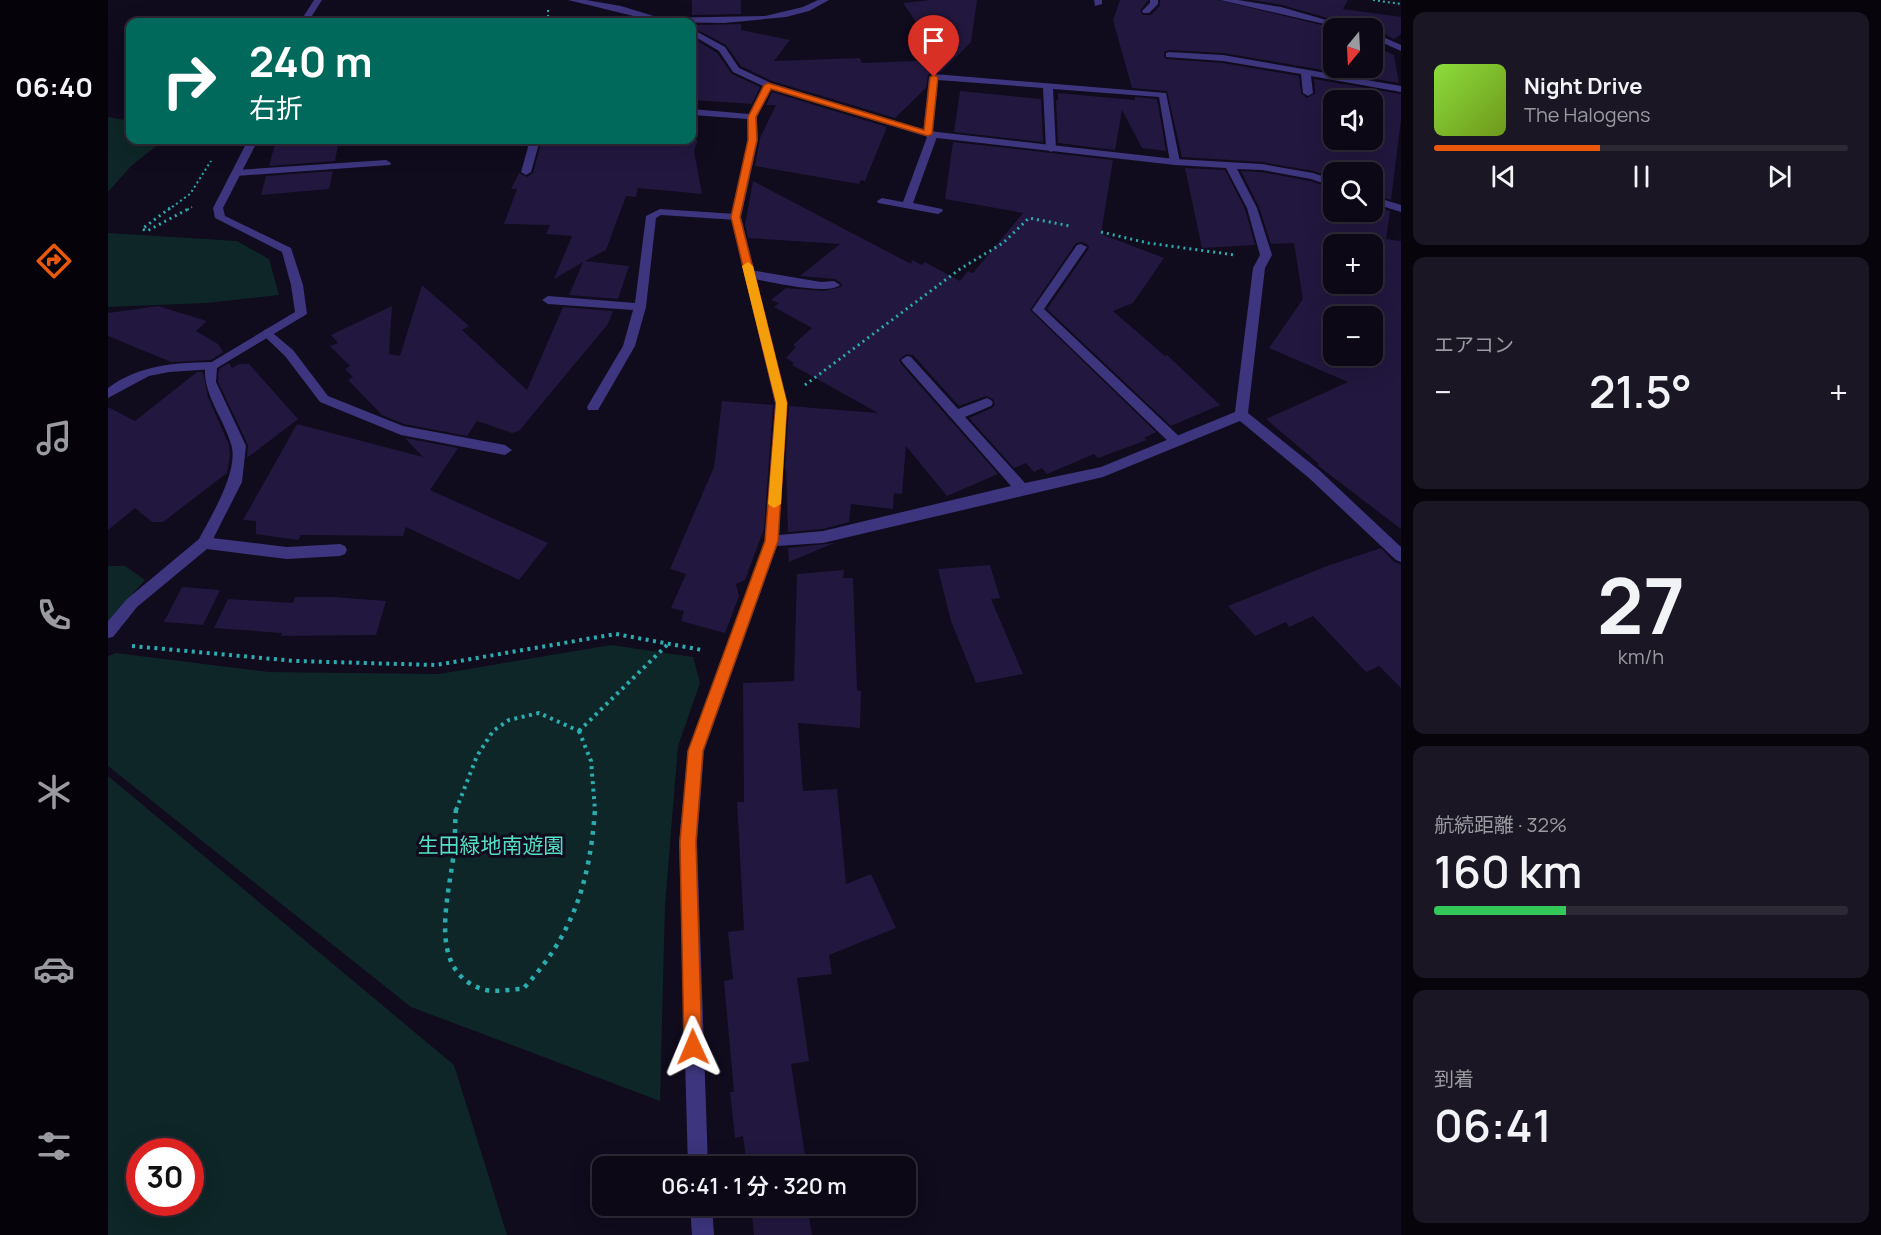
<!DOCTYPE html>
<html lang="ja">
<head>
<meta charset="utf-8">
<style>
	:root { --surface:#0c0816; --page:#1a1623; --text:#f1f3f6; --muted:#9a9aa1; --line:#2c2935; --accent:#ea580c }
	body { margin:0; font-family:Manrope,"Noto Sans JP",sans-serif; background:var(--page); color:var(--text); height:100vh; display:flex; flex-direction:column; font-size:22px; white-space:nowrap }
	* { box-sizing:border-box; margin:0 }
	p { font-size:20px; color:var(--muted) }
	.icon { flex:none; width:33px; height:33px; fill:none; stroke:currentColor; stroke-width:2; stroke-linecap:round; stroke-linejoin:round }
	.map { position:relative; flex:1; overflow:hidden }
	.panel { display:flex; flex-direction:column; gap:12px; padding:12px; background:#07040c; width:480px }
	.panel>* { flex:none }
	.banner { position:absolute; left:18px; top:18px; width:570px; height:126px; border-radius:12px; box-shadow:0 6px 24px #0002,0 0 0 2px var(--line); background:#00695c; color:#fff; overflow:hidden }
	.needle { width:39px; rotate:198deg }
	.controls { position:absolute; left:1215px; top:18px; display:grid; gap:12px }
	.controls a { display:grid; place-items:center; width:60px; height:60px; border-radius:12px; background:var(--surface); box-shadow:0 6px 24px #0002,0 0 0 2px var(--line); font-size:30px }
	.speed { position:absolute; left:18px; top:1138px; display:flex; gap:12px; font-size:30px; font-weight:700; text-align:center }
	.speed>* { display:grid; place-content:center; width:78px; height:78px; border-radius:50%; background:var(--surface); box-shadow:0 6px 24px #0002,0 0 0 2px var(--line); line-height:1 }
	.speed .limit { border:9px solid #d22; background:#fff; color:#111 }
	.pin { position:absolute; display:grid; place-items:center; width:51px; height:51px; color:#fff; margin:-62px -26px; border-radius:50% 50% 50% 0; rotate:-45deg; box-shadow:0 0 6px #0007 }
	.pin .icon { rotate:45deg }
	.me { position:absolute; width:66px; margin:-33px; rotate:359deg; stroke-linejoin:round; filter:drop-shadow(0 0 4px #0008) }
	.turn { display:flex; align-items:center; gap:21px; height:126px; padding:0 24px; font-size:27px }
	.turn .icon { width:78px; height:78px; stroke-width:2.5 }
	.turn b { display:block; font-size:42px; line-height:51px }
	.big { font-size:45px; font-weight:600; line-height:1.1 }
	.panel .tile { flex:1; display:flex; flex-direction:column; justify-content:center; gap:9px; min-width:0; padding:0 21px; border-radius:12px; background:var(--page) }
	.panel .dial { align-items:center; gap:0 }
	.dial b { font-size:78px; line-height:1 }
	.song { display:flex; align-items:center; gap:18px }
	.cover { width:72px; height:72px; border-radius:9px; background:linear-gradient(135deg,hsl(90 70% 55%),hsl(80 70% 35%)) }
	.played { height:6px; border-radius:3px; background:linear-gradient(90deg,var(--accent) 40%,var(--line) 40%) }
	.keys { display:flex; justify-content:space-around; direction:ltr }
	.heat { display:flex; justify-content:space-between; align-items:center; font-size:33px; direction:ltr }
	.charge { height:9px; border-radius:4px; background:linear-gradient(90deg,#34c759 32%,var(--line) 0) }
	.trip { position:absolute; left:484px; top:1156px; width:324px; height:60px; border-radius:12px; background:var(--surface); box-shadow:0 6px 24px #0002,0 0 0 2px var(--line); font-weight:600; line-height:60px; text-align:center }
	main { display:flex; flex:1; min-height:0 }
	.menu { display:flex; flex-direction:column; width:108px; justify-content:space-around; align-items:center; background:#050309; color:var(--muted) }
	.menu .icon { width:42px; height:42px }
	.menu .active { color:var(--accent) }
	.menu b { font-size:27px; color:var(--text) }
	.map>svg:first-child { display:block }
	.green { fill:#0e2627; fill-rule:evenodd }
	.building { fill:#22173e; fill-rule:evenodd }
	.lines { fill:none; stroke-linecap:round; stroke-linejoin:round }
	.path-far3 { stroke:#2badaf; stroke-width:2; stroke-dasharray:2 3; stroke-linecap:butt }
	.path-far2 { stroke:#2badaf; stroke-width:3; stroke-dasharray:2 4; stroke-linecap:butt }
	.path-far1 { stroke:#2badaf; stroke-width:4; stroke-dasharray:3 4.5; stroke-linecap:butt }
	.path { stroke:#2badaf; stroke-width:4.5; stroke-dasharray:4 6; stroke-linecap:butt }
	.service { fill:#3d357d; fill-rule:evenodd }
	.minor { fill:#3d357d; fill-rule:evenodd }
	.route { fill:#ea580c; stroke:#983908; stroke-width:1.5 }
	.slow { fill:#f59e0b }
	.labels { text-anchor:middle; dominant-baseline:central; stroke-width:6; stroke-linejoin:round; paint-order:stroke }
	.park-label { font-size:21px; fill:#53dfc6; stroke:#100b1d }
</style>
</head>
<body>
<main>
<nav class="menu">
<b>06:40</b>
<svg class="icon active" aria-label="directions" viewBox="0 0 24 24"><path d="M12 3l9 9-9 9-9-9zM9 14v-3h6M13 9l2 2-2 2"/></svg>
<svg class="icon" aria-label="music" viewBox="0 0 24 24"><path d="M9 18V5l10-2v13"/><circle cx="6" cy="18" r="3"/><circle cx="16" cy="16" r="3"/></svg>
<svg class="icon" aria-label="phone" viewBox="0 0 24 24"><path d="M5 4h4l2 5-3 2q2 4 5 5l2-3 5 2v4C11 20 4 13 5 4z"/></svg>
<svg class="icon" aria-label="climate" viewBox="0 0 24 24"><path d="M12 3v18M4 7l16 10M4 17L20 7"/></svg>
<svg class="icon" aria-label="car" viewBox="0 0 24 24"><path d="M5 17H2v-5l4-1 3-4h7l3 4 3 1v5h-3M9 17h6M6 11h13"/><circle cx="7" cy="17" r="2"/><circle cx="17" cy="17" r="2"/></svg>
<svg class="icon" aria-label="filters" viewBox="0 0 24 24"><path d="M4 7h16M4 17h16"/><circle cx="9" cy="7" r="2"/><circle cx="15" cy="17" r="2"/></svg>
</nav>
<div class="map">
<svg width="1293" height="1235" viewBox="0 0 1293 1235">
	<rect width="100%" height="100%" fill="#100b1d"/>
	<!-- green -->
	<g class="green">
		<polygon points="0,117 22,121 22,140 56,140 23,166 0,192"/>
		<polygon points="0,233 129,241 161,259 171,295 98,303 0,307"/>
		<polygon points="0,566 17,566 37,580 0,621"/>
		<polygon points="503,645 585,657 592,683 570,746 557,905 552,1101 303,1007 0,766 0,656 8,653 161,672 331,674"/>
		<path d="M0 776 346 1065 399 1235H0ZM32 1152H82V1203H32Z"/>
	</g>
	<!-- building -->
	<g class="building">
		<polygon points="584,0 633,0 633,14 584,15"/>
		<polygon points="822,0 869,0 863,42 833,72 826,72 820,75 818,88 787,118 664,81 633,66 618,45 584,27 584,25 633,24 633,30 682,40 666,61 752,58 754,63 834,60 795,3"/>
		<path d="M1012 0H1040L1032 11 1035 15H1043L1052 6V0H1110L1226 28V68H1264V41L1277 46 1273 49 1286 55 1291 83 1115 53 1061 50 1056 52V57L1058 59 1115 63 1191 76 1193 93 1199 98 1207 93 1206 79 1293 94V120L1283 200 1264 194V172H1226V177L1205 171 1154 162 1074 157 1059 91 1024 88 1005 20ZM1226 100H1264V140H1226Z"/>
		<polygon points="1144,0 1240,0 1235,9 1293,17 1293,34 1286,39 1264,28 1248,28 1247,26 1174,5"/>
		<polygon points="584,37 609,53 624,74 652,87 644,104 584,100"/>
		<polygon points="852,91 933,99 935,142 846,132"/>
		<polygon points="664,92 779,127 757,181 753,180 751,184 647,166 652,138 668,105 658,105"/>
		<polygon points="950,93 1027,100 1027,97 1049,99 1058,151 1034,148 1014,110 1007,150 950,143 948,100 950,101"/>
		<polygon points="179,140 231,140 227,161 161,166 167,144 178,144"/>
		<polygon points="434,140 590,140 586,151 594,194 530,188 528,197 518,196 498,250 477,261 521,266 510,299 461,295 475,262 446,279 464,236 438,234 442,225 396,224 409,189 403,189 411,173 419,177 425,173"/>
		<polygon points="845,142 1005,160 993,234 1056,258 1025,303 1005,311 1057,356 1059,355 1112,405 1063,426 939,309 981,248 980,245 974,242 968,243 922,310 1048,432 1036,438 1039,440 990,458 986,454 939,474 934,468 926,472 918,463 906,468 861,418 884,408 887,404 885,399 878,396 851,406 805,355 798,354 791,360 793,364 890,474 839,496 798,446 794,494 786,493 785,509 743,504 741,522 715,529 680,532 678,468 677,471 681,406 770,413 684,365 686,363 678,358 688,347 685,345 704,328 666,307 671,303 663,300 678,288 715,291 733,287 734,284 727,279 692,276 732,244 640,238 637,225 645,181 803,264 804,260 814,265 817,262 852,281 860,271 865,273 915,213 837,199"/>
		<polygon points="1077,168 1117,170 1137,209 1147,245 1094,248"/>
		<polygon points="225,171 221,189 153,195 158,176"/>
		<path d="M1133 171 1154 172 1202 181 1226 189V212H1264V206L1282 211 1278 239 1293 241V529L1209 465 1211 464 1158 419 1240 382 1161 348 1195 299 1186 243 1163 244 1151 207ZM1226 244H1264V284H1226ZM1226 316H1264V356H1226Z"/>
		<polygon points="314,285 361,326 354,330 419,390 455,307 505,311 500,324 411,431 404,433 369,421 359,436 296,424 274,415 240,380 245,377 237,369 242,366 222,346 230,343 223,335 284,306 281,354 292,356"/>
		<polygon points="50,306 99,321 88,331 110,344 115,352 103,360 63,362 0,336 0,313"/>
		<polygon points="121,363 124,368 131,364 141,364 190,419 139,458 140,445 110,382 111,369"/>
		<polygon points="89,372 95,372 100,397 121,445 122,455 119,473 55,522 44,522 27,508 0,530 0,407 27,421"/>
		<polygon points="614,401 665,405 656,529 637,580 628,584 631,596 617,633 573,621 576,611 563,608 578,574 562,569 606,467"/>
		<polygon points="189,424 315,457 297,438 350,448 322,490 440,543 411,580 298,527 295,536 193,535 190,540 148,534 148,521 135,520"/>
		<polygon points="726,543 681,562 680,548"/>
		<polygon points="1273,548 1286,562 1293,564 1293,688 1271,666 1258,672 1205,616 1181,627 1178,622 1147,636 1120,606 1219,566"/>
		<polygon points="882,565 892,598 883,599 915,674 868,683 843,621 830,569"/>
		<polygon points="736,570 735,578 745,578 749,690 753,691 752,728 690,723 695,791 729,789 738,884 763,874 788,928 721,955 724,974 689,978 701,1061 683,1064 697,1155 691,1156 693,1167 639,1167 635,1136 627,1138 622,1092 626,1092 616,981 625,979 620,932 636,930 629,802 636,802 635,683 686,681 689,574"/>
		<polygon points="74,587 112,590 95,625 56,622"/>
		<polygon points="187,597 226,597 278,601 268,635 173,636 174,633 106,628 120,599 185,603"/>
		<polygon points="643,1206 699,1206 704,1235 646,1235"/>
	</g>
	<g class="lines">
		<!-- path-far3 -->
		<g class="path-far3">
			<polyline points="1265,0 1293,4"/>
			<polyline points="440,10 440,22"/>
			<polyline points="60,210 82,194 103,161"/>
			<polyline points="79,210 84,207"/>
		</g>
		<!-- path-far2 -->
		<g class="path-far2">
			<polyline points="62,208 34,229 39,231 82,208"/>
			<polyline points="993,232 1040,243 1127,255"/>
			<polyline points="697,385 852,269 895,243 921,218 962,226"/>
		</g>
		<!-- path-far1 -->
		<g class="path-far1">
			<polyline points="24,646 187,661 328,665 508,634 594,650"/>
			<polyline points="471,731 483,761 487,810"/>
			<polyline points="471,731 560,644"/>
			<polyline points="348,810 369,756 385,731 401,720 431,713 471,731"/>
		</g>
		<!-- path -->
		<path class="path" d="M348 809C347 823 347 836 346 850 342 894 317 970 374 989 385 993 403 989 415 989 465 935 482 882 487 809"/>
		<!-- service -->
		<g class="service">
			<polygon points="986,0 994,0 994,4 987,6"/>
			<polygon points="1042,0 1050,0 1050,4 1041,13 1035,13 1034,11 1042,3"/>
			<polygon points="1061,52 1115,55 1293,86 1293,92 1203,76 1205,93 1200,96 1195,93 1193,74 1115,61 1058,57 1058,53"/>
			<polygon points="826,74 1058,93 1072,162 1067,165 1062,162 1051,97 945,89 948,149 943,152 938,149 935,88 830,80 825,131 830,134 805,203 834,209 835,211 830,214 770,203 769,201 774,198 795,202 819,137 815,134 821,77"/>
			<polygon points="422,140 432,140 423,172 418,175 413,172"/>
			<polygon points="278,160 283,163 282,165 128,176 123,173 128,170"/>
			<polygon points="552,209 628,214 633,217 628,220 553,215 548,218 538,307 527,346 490,410 480,410 479,407 515,346 525,310 440,304 434,300 440,296 527,303 538,216"/>
			<polygon points="973,244 979,247 936,309 1074,439 1076,442 1074,445 1064,445 924,310 969,245"/>
			<path d="M642 270 713 282 726 281 732 285C720 296 655 281 638 277L636 274Z"/>
			<polygon points="160,329 185,350 220,396 295,426 397,445 404,450 397,455 293,435 212,402 177,356 156,336 156,330"/>
			<path d="M103 362 109 366 107 369 61 372 41 376 0 398V388C31 365 65 363 103 362Z"/>
			<polygon points="96,537 179,547 232,544 237,546 239,550 237,554 232,556 179,559 99,549 29,607 5,637 0,638 0,621 19,599 91,539"/>
		</g>
		<!-- minor -->
		<g class="minor">
			<polygon points="206,0 214,0 200,22 192,22"/>
			<polygon points="460,0 478,0 513,6 552,18 657,16 695,7 710,0 721,0 701,11 678,17 616,23 550,22"/>
			<polygon points="1112,0 1130,0 1173,7 1246,28 1234,28"/>
			<path d="M584 29 617 47 631 68 663 83 821 131 1067 159 1154 164 1205 173 1226 180V187L1203 179 1154 170 1129 169 1149 208 1164 255 1157 268 1140 413 1211 470 1293 547V562L1288 560 1201 478 1132 421 995 477 715 543 669 546 596 751 589 842 600 1167H580L571 842 580 751 657 541 667 403 623 217 640 140 639 119 584 115V109L641 114 655 86 625 72 611 51 584 35ZM663 89 820 137 1067 165 1118 168 1139 208 1152 255 1145 268 1127 412 993 467 917 483 857 417 883 406 885 403 883 400 879 398 850 409 803 357 799 356 793 360 795 363 903 486 715 531 671 535 679 403 633 217 650 140 649 117Z"/>
			<polygon points="1264,32 1293,45 1293,51 1264,38"/>
			<path d="M140 140H150L115 208 117 216 183 248 195 285 199 314 109 368 108 382 138 446 134 482 101 547H91L89 543C101 519 132 471 123 444 115 417 95 395 97 366L187 312 183 285 174 252 107 218 105 208Z"/>
			<polygon points="1264,196 1293,205 1293,212 1264,203"/>
			<polygon points="582,1206 604,1206 606,1235 584,1235"/>
		</g>
	</g>
	<!-- route -->
	<polygon class="route" points="826,75 830,77 824,134 820,136 663,89 648,117 649,140 632,217 679,403 670,541 595,751 588,842 594,1047 591,1053 585,1056 579,1053 576,1047 572,842 580,751 657,541 668,403 623,217 640,140 640,117 656,85 660,83 816,130 822,77"/>
	<!-- slow -->
	<polygon class="slow" points="640,262 645,266 679,403 673,504 666,508 660,504 668,403 634,266"/>
	<g class="labels">
		<!-- park labels -->
		<g class="park-label">
			<text x="383" y="845">生田緑地南遊園</text>
		</g>
	</g>
</svg>
<div class="controls">
<a><svg class="needle" viewBox="-14 -14 28 28"><path d="M0-13l5 13h-10z" fill="#e53935"/><path d="M0 13l5-13h-10z" fill="#9a9aa1"/></svg></a>
<a><svg class="icon" aria-label="sound" viewBox="0 0 24 24"><path d="M4 9h4l5-4v14l-5-4H4zM17 9q2 3 0 6"/></svg></a>
<a><svg class="icon" aria-label="search" viewBox="0 0 24 24"><circle cx="10" cy="10" r="6"/><path d="M15 15l6 6"/></svg></a>
<a>+</a>
<a>−</a>
</div>
<div class="speed"><div class="limit">30</div></div>
<div class="pin" style="left:826px;top:77px;background:#d93025"><svg class="icon" aria-label="arrive" viewBox="0 0 24 24"><path d="M6 21V4h12l-3 4 3 4H6"/></svg></div>
<svg class="me" style="left:585px;top:1047px" viewBox="-20 -20 40 40"><path d="M0-17L14 15 0 8-14 15z" fill="#ea580c" stroke="#fff" stroke-width="4"/></svg>
<div class="trip">06:41 · 1 分 · 320 m</div>
<div class="banner">
<div class="turn"><svg class="icon" aria-label="right" viewBox="0 0 24 24"><path d="M7 20v-9h11M14 6l5 5-5 5"/></svg><div><b>240 m</b>右折</div></div>
</div>
</div>
<section class="panel">
<div class="tile">
<div class="song"><i class="cover"></i><div><b>Night Drive</b><p>The Halogens</p></div></div>
<div class="played"></div>
<div class="keys"><svg class="icon" aria-label="previous" viewBox="0 0 24 24"><path d="M18 5L8 12l10 7zM5 5v14"/></svg><svg class="icon" aria-label="pause" viewBox="0 0 24 24"><path d="M8 5v14M16 5v14"/></svg><svg class="icon" aria-label="next" viewBox="0 0 24 24"><path d="M6 5l10 7-10 7zM19 5v14"/></svg></div>
</div>
<div class="tile"><p>エアコン</p>
<div class="heat"><a>−</a><b class="big">21.5°</b><a>+</a></div>
</div>
<div class="tile dial"><b>27</b><p>km/h</p></div>
<div class="tile"><p>航続距離 · 32%</p><b class="big">160 km</b><div class="charge"></div></div>
<div class="tile"><p>到着</p><b class="big">06:41</b></div>
</section>
</main>
</body>
</html>
